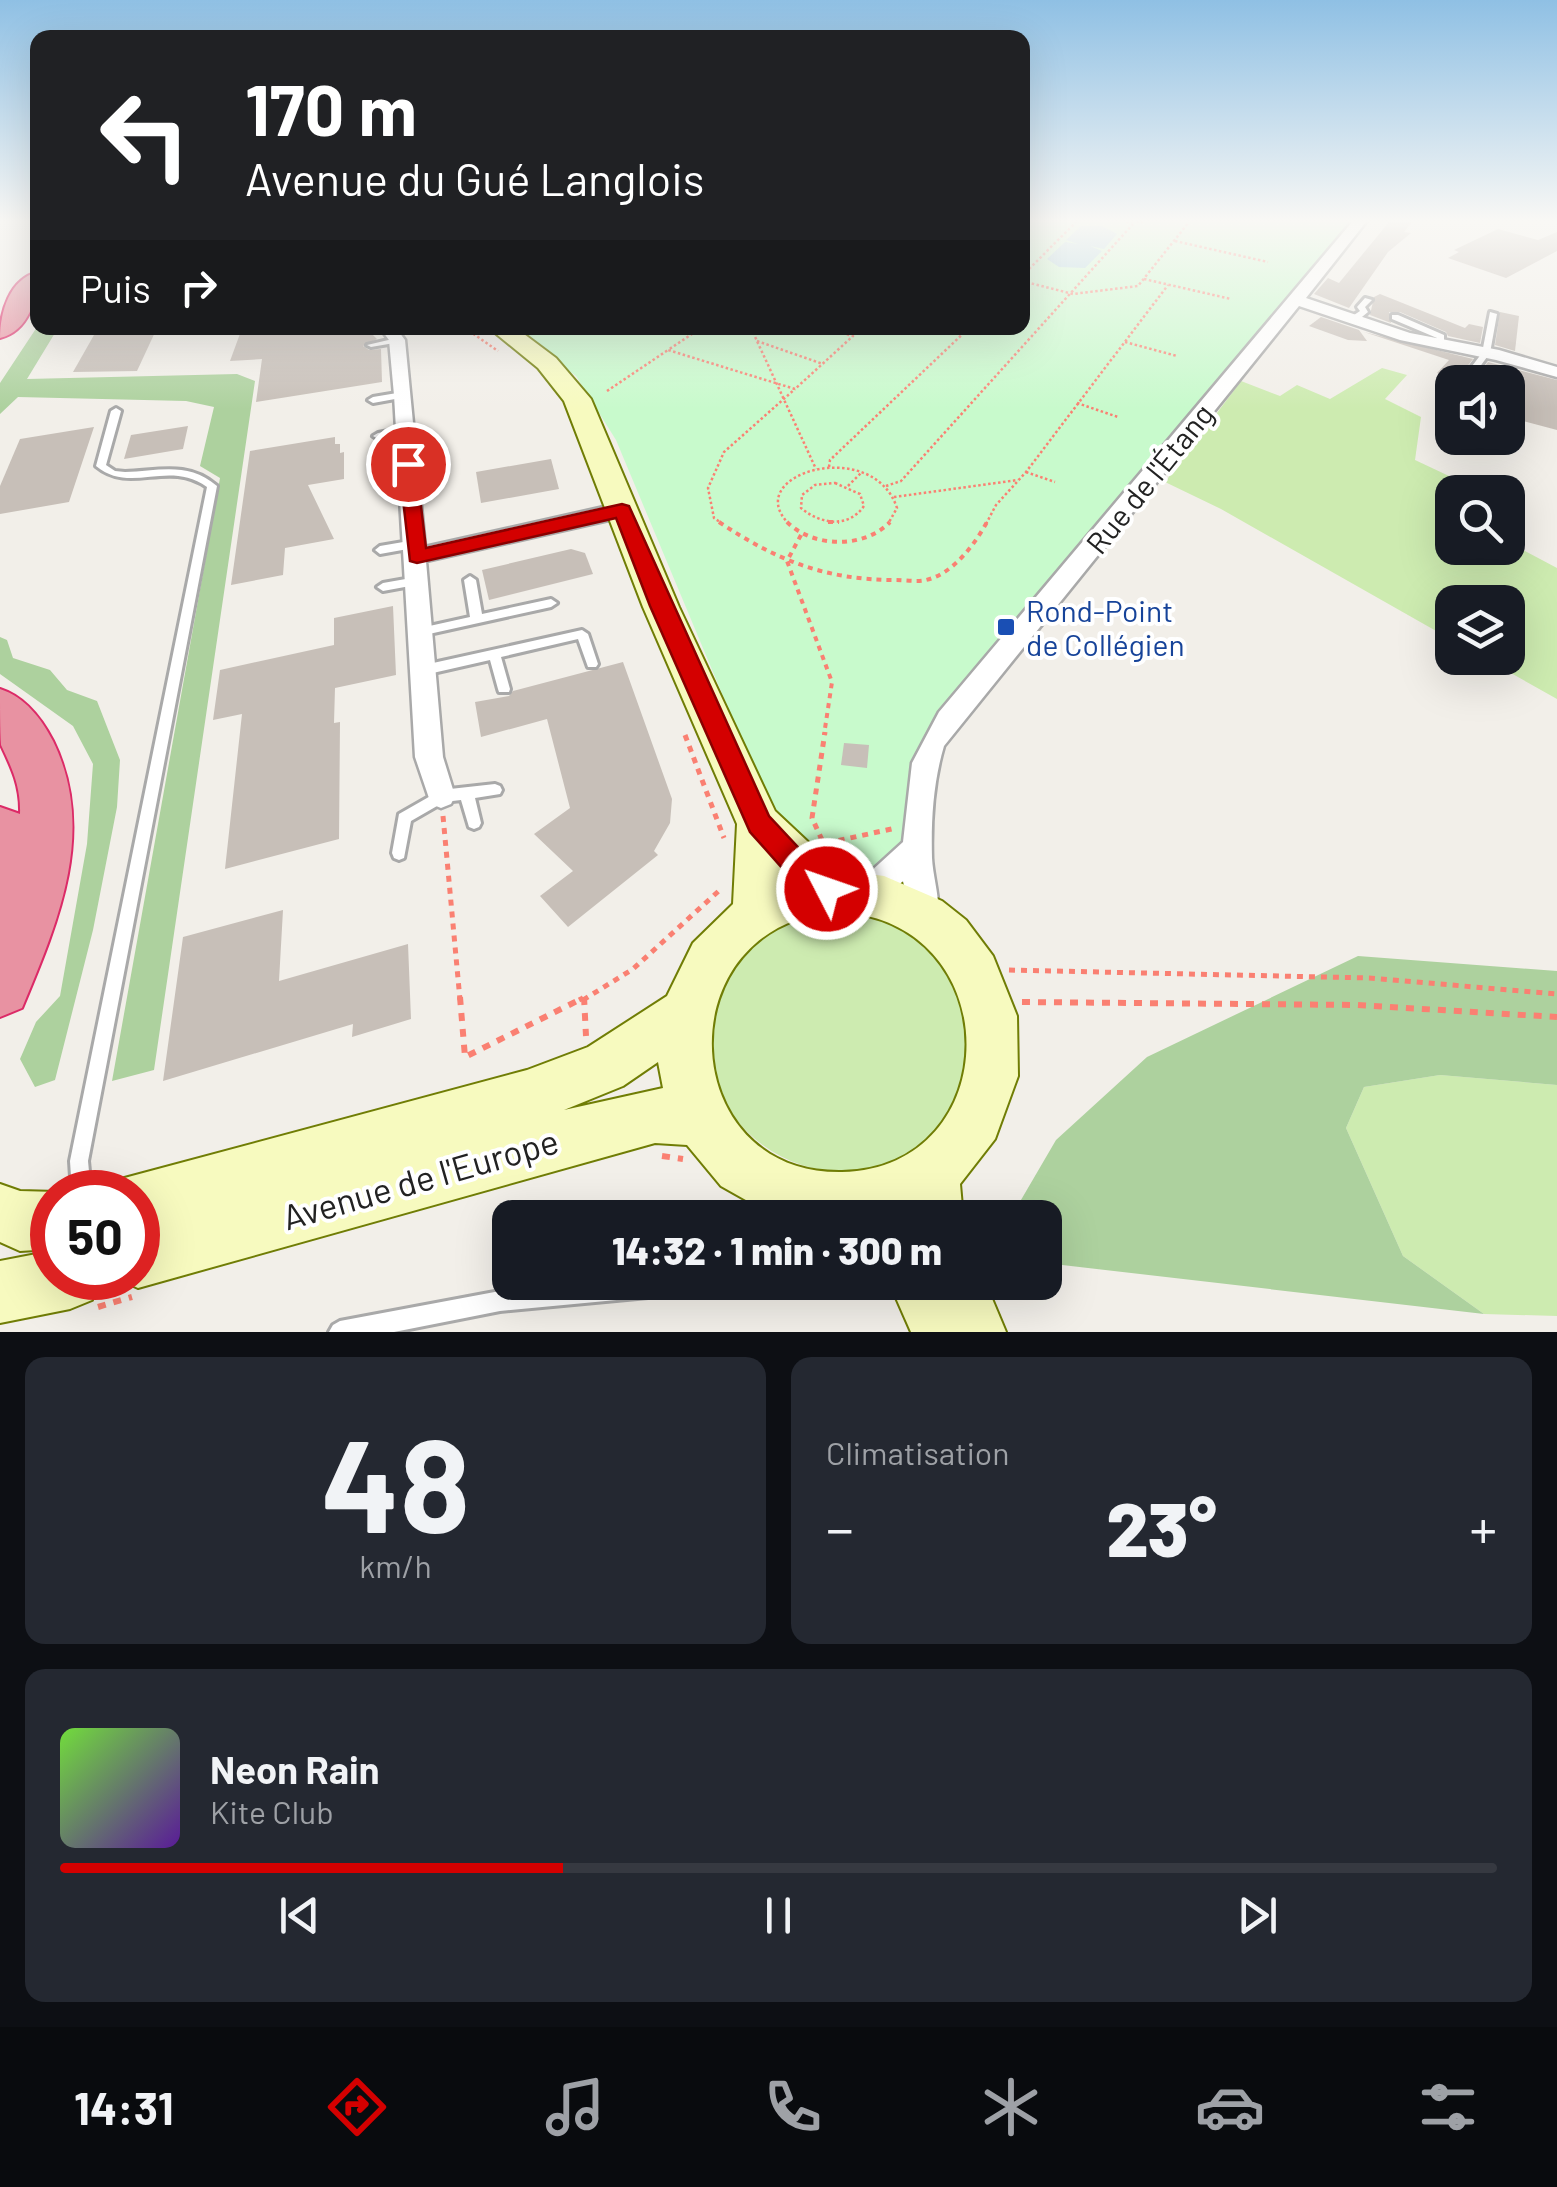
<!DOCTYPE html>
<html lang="fr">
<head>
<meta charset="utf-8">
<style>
	:root { --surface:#171b24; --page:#242831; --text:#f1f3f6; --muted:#9ea1a6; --line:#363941; --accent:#d40000 }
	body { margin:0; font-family:Barlow,sans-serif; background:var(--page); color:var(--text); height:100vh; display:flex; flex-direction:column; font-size:38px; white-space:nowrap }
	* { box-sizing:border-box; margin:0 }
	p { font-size:32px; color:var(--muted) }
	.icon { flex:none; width:55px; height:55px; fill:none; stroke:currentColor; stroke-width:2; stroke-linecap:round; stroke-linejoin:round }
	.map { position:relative; height:1332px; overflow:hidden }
	.panel { display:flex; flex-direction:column; gap:25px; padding:25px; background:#0d0f14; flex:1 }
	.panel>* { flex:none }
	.guide { position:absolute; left:30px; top:30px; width:1000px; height:305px; border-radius:20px; box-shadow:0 10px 40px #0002; background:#202124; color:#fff; overflow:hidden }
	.buttons { position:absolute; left:1435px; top:365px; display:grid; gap:20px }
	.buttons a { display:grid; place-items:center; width:90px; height:90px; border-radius:20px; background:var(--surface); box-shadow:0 10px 40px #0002; font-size:50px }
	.speed { position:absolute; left:30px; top:1170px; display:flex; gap:20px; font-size:50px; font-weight:700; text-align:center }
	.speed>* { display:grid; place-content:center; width:130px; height:130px; border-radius:50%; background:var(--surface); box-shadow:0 10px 40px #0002; line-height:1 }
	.speed .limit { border:15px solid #d22; background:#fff; color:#111 }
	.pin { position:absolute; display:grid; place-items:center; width:85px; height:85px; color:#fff; margin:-42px; border:5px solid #fff; border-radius:50%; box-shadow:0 2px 10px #0007 }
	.me { position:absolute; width:110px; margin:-55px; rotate:311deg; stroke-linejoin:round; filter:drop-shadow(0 0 8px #0008) }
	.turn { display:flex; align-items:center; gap:35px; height:210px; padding:0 50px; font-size:45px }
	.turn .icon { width:130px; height:130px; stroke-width:2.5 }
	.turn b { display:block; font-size:70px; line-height:85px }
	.then { display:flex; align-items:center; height:95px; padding:0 50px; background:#0003; gap:20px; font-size:38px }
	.big { font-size:75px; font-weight:800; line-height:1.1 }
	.panel .tile { flex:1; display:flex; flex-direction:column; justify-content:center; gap:15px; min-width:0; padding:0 35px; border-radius:20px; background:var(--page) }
	.panel .dial { align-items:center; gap:0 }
	.dial b { font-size:130px; line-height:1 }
	.song { display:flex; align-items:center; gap:30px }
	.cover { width:120px; height:120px; border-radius:15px; background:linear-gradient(135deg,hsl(100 70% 55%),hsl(270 70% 35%)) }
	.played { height:10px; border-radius:5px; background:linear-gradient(90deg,var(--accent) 35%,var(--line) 35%) }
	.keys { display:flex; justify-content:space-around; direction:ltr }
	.heat { display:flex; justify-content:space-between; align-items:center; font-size:55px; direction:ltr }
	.panel .tiles { flex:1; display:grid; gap:25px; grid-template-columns:1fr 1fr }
	.tile:last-child { grid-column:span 2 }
	.trip { position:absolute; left:492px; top:1200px; width:570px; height:100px; border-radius:20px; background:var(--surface); box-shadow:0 10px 40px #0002; font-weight:800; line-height:100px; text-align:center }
	.tab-bar { display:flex; height:160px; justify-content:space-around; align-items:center; background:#090b0e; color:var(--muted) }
	.tab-bar .icon { width:70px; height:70px }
	.tab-bar .selected { color:var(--accent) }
	.tab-bar b { font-size:45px; color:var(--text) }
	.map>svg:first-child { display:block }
	.grass { fill:#cdebb0 }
	.forest { fill:#add19e }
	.park { fill:#c8facc }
	.water { fill:#aad3df }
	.building { fill:#c7bfb8 }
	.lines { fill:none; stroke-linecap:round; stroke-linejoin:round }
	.service-casing { stroke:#a9a9a9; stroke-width:6 }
	.minor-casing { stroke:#a9a9a9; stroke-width:5 }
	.secondary-casing { stroke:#707d05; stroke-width:4 }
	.motorway-casing { stroke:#dc2a67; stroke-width:4 }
	.path-far3 { stroke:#fa8072; stroke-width:2.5; stroke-dasharray:2.5 2.5; stroke-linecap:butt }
	.path-far2 { stroke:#fa8072; stroke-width:4; stroke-dasharray:5 5; stroke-linecap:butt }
	.path-far1 { stroke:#fa8072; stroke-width:5; stroke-dasharray:6 6; stroke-linecap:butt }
	.path { stroke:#fa8072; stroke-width:6; stroke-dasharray:8 8; stroke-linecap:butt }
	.service { fill:#fff; fill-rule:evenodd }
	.minor { fill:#fff; fill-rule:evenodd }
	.secondary { fill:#f7fabf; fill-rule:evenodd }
	.motorway { fill:#e892a2; fill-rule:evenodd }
	.route { fill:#d40000; stroke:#8a0000; stroke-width:2.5 }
	.transit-dot { fill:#1a4fb4; stroke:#fff; stroke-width:4 }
	.labels { text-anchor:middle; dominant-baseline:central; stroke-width:8; stroke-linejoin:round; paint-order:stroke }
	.street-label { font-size:30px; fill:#222; stroke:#fff }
	.transit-label { font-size:30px; fill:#164399; stroke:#fff; text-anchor:start }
	.near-street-label { font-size:35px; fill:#222; stroke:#fff }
</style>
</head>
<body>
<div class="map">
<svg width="1557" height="1332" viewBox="0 0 1557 1332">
	<rect width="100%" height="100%" fill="#f2efe9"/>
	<!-- grass -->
	<g class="grass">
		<polygon points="1382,368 1407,375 1385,399 1421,417 1415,460 1483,492 1452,492 1452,548 1508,548 1508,542 1557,568 1557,699 1484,658 1508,658 1508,602 1452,602 1452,640 1221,509 1165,482 1241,381 1280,396 1297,385 1330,399"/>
		<path d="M873 910C892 924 921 937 935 955 956 980 967 1015 966 1047 964 1198 765 1218 710 1074 702 1055 711 1005 712 983L778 913Z"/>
		<polygon points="1440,1075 1557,1085 1557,1316 1484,1314 1403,1256 1346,1128 1364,1087"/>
	</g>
	<!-- forest -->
	<g class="forest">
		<polygon points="37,327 58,328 27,379 237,374 255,381 154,1070 112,1081 220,478 200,466 214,407 186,401 18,397 0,414 0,383"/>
		<polygon points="0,637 7,640 13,658 50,670 67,690 97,701 120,760 117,807 93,930 55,1080 35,1087 20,1059 36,1022 60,996 87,844 93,764 73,726 0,674"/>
		<polygon points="1358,956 1557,971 1557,1085 1440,1075 1364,1087 1346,1128 1403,1256 1484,1314 1045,1263 1045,1218 1011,1217 1056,1140 1147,1057"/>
	</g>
	<!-- park -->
	<polygon class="park" points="1023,222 1355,222 1161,445 963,684 910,766 905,827 897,856 874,876 843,876 769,806 616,440 576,376 511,328 1022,328"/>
	<!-- water -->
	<polygon class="water" points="1081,226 1102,226 1117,234 1104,249 1090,246 1102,251 1085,268 1059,267 1047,259 1065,242 1078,244 1066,240"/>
	<!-- building -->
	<g class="building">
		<polygon points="1389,222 1412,222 1404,232 1411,233 1388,252 1349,308 1314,294 1328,278 1339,283"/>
		<polygon points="1498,229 1538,240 1557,232 1557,251 1506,278 1448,258 1459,252 1454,250"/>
		<polygon points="1380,294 1465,328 1469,324 1483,327 1480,343 1448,336 1446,332 1400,312 1389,312 1391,323 1370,315 1374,297"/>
		<polygon points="1500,312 1519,316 1515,351 1495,345"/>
		<polygon points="1321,317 1359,330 1367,341 1348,340 1309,326"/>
		<polygon points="98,328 157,328 137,371 73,372"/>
		<polygon points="267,328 366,328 377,339 363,346 369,350 381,349 382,382 256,402 262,359 230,361 241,331"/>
		<polygon points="1364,332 1473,359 1466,368 1470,376 1479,374 1488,362 1557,380 1557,430 1508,417 1508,382 1466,382 1437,373 1449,360"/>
		<polygon points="188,426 183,449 124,459 131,435"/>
		<polygon points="94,427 69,502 0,514 0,486 20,439"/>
		<polygon points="335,437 335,444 340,444 340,453 344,452 344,479 308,485 334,539 285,548 283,575 231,585 250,451"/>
		<polygon points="551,459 559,489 481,503 476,472"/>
		<polygon points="571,549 585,553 593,574 489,600 482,570"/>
		<polygon points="393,606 396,675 335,688 334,723 340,722 339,839 225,869 242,714 213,720 220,670 334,645 334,618"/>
		<polygon points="623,662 672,799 670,823 654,851 658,855 568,927 540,896 573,871 534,834 570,808 547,719 481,737 475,702 509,696 513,691"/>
		<polygon points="844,743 869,745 867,768 841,765"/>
		<polygon points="283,910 279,981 408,944 411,1019 352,1037 353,1024 163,1081 183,937"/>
	</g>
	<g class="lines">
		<!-- service casing -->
		<g class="service-casing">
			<g id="service">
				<polygon points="1365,298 1372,300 1365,307 1368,312 1357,321 1351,321 1351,317 1360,311 1357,307"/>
				<polygon points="1490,312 1497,314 1490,353 1476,372 1470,372 1469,370 1482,353"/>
				<polygon points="1392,315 1398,315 1444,335 1444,344 1437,346 1437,338 1392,319"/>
				<polygon points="397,338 400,338 400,342 371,347 367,345"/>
				<polygon points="403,392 407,395 406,397 373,403 368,400 373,397"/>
				<path d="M116 408 121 411 106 465 115 471 125 472C159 471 188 461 217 486L88 1161 91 1192H72L70 1161 207 487C167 459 131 495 96 466L111 411Z"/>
				<polygon points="405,428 410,431 408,433 378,439 373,436 378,433"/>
				<polygon points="415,540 419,541 420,544 419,547 380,554 375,550 380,546"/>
				<polygon points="470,576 476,580 482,614 551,599 557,603 551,607 420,636 416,635 414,632 416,629 470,617 464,580"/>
				<polygon points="417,577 423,581 421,584 383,591 377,587 383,583"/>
				<polygon points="582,630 588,634 598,664 596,667 588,667 578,639 501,657 510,689 509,692 499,692 498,689 490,660 424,675 418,670 424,665"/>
				<polygon points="495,784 500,786 502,790 500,794 475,798 481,823 479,827 474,829 469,827 461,800 444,802 411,821 404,858 399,860 394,858 392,853 399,814 441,790"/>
				<polygon points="586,1282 711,1282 708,1289 701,1292 500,1311 394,1332 329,1332 333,1325 340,1321 500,1291"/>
			</g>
		</g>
		<!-- minor casing -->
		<g class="minor-casing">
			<g id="minor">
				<path d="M1352 222H1366L1306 298 1410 333 1499 350 1557 367V377L1496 360 1400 340 1299 306 944 746C933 783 931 821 932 858 933 880 944 910 935 929L924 934 913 929 903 881 880 903 869 907 858 903 854 893 858 883 903 842 912 763 939 712Z"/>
				<polygon points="380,328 396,328 405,340 425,547 622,503 632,510 622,517 426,561 443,757 455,796 451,804 441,808 431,804 415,757 394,395 389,340"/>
			</g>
		</g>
		<!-- secondary casing -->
		<g class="secondary-casing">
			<g id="secondary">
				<path d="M489 328H516L556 358 591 399 679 607 775 811 838 870 884 876 942 901 966 920 993 956 1017 1016 1018 1076 995 1139 960 1184 963 1218H778L721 1186 687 1145 655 1143 138 1288 116 1278H138V1192H112L117 1180 527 1070 588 1047 667 996 693 943 733 904 737 824 643 607 564 401 538 368ZM839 912C1009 921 1008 1168 842 1172 673 1175 665 921 839 912ZM658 1062 663 1088 564 1110 623 1086Z"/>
				<polygon points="0,1184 20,1191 57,1192 52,1192 52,1249 20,1251 0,1242"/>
				<polygon points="52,1251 52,1278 101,1278 92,1300 70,1309 0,1323 0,1261"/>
				<polygon points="889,1282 985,1282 1006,1332 911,1332"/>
			</g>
		</g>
		<!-- motorway casing -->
		<g class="motorway-casing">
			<g id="motorway">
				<path d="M38 272C38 297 29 331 0 338 0 313 9 279 38 272Z"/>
				<path d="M0 689C25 697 41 718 53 741 97 831 58 922 22 1008L0 1017V807L20 814C21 787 12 768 1 745 0 731 0 705 0 689Z"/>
			</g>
		</g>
		<!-- path-far3 -->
		<g class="path-far3">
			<polyline points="1126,222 1143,222"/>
			<polyline points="1175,241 1268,262"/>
			<polyline points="1022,276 1076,222"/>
			<polyline points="1144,279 1231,299"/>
			<polyline points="1022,281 1073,294 1138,286 1189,222"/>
			<polyline points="465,328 498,351"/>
			<polyline points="701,328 668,350 795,389 853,336 825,328"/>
			<polyline points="751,328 816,469"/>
			<polyline points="757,341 823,364"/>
			<polyline points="1125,342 1177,356"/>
			<polyline points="607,391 668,350"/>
			<polyline points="1077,403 1118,417"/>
			<polyline points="829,467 830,460 969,328"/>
			<polyline points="1026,472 1055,482"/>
			<path d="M835 483 860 494 864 506C848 529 820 524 801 508L802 495 815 485Z"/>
			<polyline points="848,486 862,472"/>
			<polyline points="886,486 901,481 1133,224"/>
			<polyline points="894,497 1018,480"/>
			<polyline points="723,524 714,518 708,488 724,452 795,389"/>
			<path d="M789 524C739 474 873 435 897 508L888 524"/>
			<polyline points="986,524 996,505 1026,472 1168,285"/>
		</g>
		<!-- path-far2 -->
		<g class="path-far2">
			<path d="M719 522C776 560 825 580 895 580 905 580 917 582 926 580 953 574 975 544 987 522"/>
			<path d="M787 522C813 548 864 549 890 522"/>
			<polyline points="828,522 839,522"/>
			<polyline points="801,535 787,561 832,682 824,735"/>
		</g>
		<!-- path-far1 -->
		<g class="path-far1">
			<polyline points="685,735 724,838"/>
			<polyline points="443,816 460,1000"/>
			<polyline points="822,840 812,818 825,732"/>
			<polyline points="835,842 865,860"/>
			<polyline points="827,843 896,828"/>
			<polyline points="1009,970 1369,978 1557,994"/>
			<polyline points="579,1000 583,998"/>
			<polyline points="583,1000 633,969 722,888"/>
		</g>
		<!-- path -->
		<g class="path">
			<polyline points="460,997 465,1057 583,998"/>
			<polyline points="584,997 586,1036"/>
			<polyline points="1022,1002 1357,1005 1557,1017"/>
			<polyline points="662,1156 683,1159"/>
			<polyline points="98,1307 132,1297"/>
		</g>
		<!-- service -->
		<use href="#service" class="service"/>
		<!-- minor -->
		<use href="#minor" class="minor"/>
		<!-- secondary -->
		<use href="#secondary" class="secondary"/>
		<!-- motorway -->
		<use href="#motorway" class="motorway"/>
	</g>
	<!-- sky -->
	<linearGradient id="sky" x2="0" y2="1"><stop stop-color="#8fc0e4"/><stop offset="0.54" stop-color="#f9f8f5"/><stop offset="1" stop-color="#f9f8f5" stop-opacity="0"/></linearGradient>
	<rect width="1557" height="409" fill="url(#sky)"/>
	<!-- route -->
	<polygon class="route" points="408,459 416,464 426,548 622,504 629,506 769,816 811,861 837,880 841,889 837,898 827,902 791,878 750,832 650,606 616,518 417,563 410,561 399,464"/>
	<!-- markers -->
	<rect class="transit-dot" x="996" y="617" width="20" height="20" rx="5"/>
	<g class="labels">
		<!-- street labels -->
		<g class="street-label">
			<text transform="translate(1149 478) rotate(-51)">Rue de l'Étang</text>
		</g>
		<!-- transit labels -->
		<g class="transit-label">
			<text x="1026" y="610">Rond-Point<tspan x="1026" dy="34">de Collégien</tspan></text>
		</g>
		<!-- near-street labels -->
		<g class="near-street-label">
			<text transform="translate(420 1178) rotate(-16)">Avenue de l'Europe</text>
		</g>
	</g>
</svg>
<div class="buttons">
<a><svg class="icon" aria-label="sound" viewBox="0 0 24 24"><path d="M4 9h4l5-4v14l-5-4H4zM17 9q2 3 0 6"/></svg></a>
<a><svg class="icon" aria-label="search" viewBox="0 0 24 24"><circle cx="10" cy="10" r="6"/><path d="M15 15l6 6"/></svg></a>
<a><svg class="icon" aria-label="layers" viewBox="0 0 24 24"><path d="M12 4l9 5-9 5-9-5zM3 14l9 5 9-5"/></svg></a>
</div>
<div class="speed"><div class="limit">50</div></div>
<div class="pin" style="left:408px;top:464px;background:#d93025"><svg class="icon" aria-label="arrive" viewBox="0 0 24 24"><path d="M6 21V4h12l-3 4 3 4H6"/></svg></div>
<svg class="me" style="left:827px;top:889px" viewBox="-20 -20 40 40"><circle r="17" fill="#d40000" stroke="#fff" stroke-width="3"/><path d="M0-11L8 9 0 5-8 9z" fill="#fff"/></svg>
<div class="trip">14:32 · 1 min · 300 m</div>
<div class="guide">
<div class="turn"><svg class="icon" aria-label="left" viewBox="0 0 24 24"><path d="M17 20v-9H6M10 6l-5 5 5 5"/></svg><div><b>170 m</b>Avenue du Gué Langlois</div></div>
<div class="then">Puis<svg class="icon" aria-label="right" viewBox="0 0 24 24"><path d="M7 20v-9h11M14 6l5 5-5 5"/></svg></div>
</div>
</div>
<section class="panel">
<div class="tiles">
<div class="tile dial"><b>48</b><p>km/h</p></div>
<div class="tile"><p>Climatisation</p>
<div class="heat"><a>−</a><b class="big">23°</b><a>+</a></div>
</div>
<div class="tile">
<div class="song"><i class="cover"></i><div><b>Neon Rain</b><p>Kite Club</p></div></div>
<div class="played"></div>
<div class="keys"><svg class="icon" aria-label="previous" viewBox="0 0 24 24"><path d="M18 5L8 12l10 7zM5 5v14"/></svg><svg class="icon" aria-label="pause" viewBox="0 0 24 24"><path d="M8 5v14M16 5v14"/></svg><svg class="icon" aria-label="next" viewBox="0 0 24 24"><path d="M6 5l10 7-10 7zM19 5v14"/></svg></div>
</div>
</div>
</section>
<nav class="tab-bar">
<b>14:31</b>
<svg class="icon selected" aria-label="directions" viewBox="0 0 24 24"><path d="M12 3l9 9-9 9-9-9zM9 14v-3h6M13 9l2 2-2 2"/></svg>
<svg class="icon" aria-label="music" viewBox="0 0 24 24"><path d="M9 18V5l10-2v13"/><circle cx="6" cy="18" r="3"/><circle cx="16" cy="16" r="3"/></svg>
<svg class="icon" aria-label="phone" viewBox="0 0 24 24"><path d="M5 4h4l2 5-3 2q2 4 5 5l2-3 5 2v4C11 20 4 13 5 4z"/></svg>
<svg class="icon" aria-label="climate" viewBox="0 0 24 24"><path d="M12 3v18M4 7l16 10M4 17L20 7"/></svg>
<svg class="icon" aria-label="car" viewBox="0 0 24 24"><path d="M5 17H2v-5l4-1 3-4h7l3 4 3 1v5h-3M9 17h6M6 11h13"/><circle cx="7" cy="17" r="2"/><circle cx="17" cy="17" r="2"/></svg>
<svg class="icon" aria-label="filters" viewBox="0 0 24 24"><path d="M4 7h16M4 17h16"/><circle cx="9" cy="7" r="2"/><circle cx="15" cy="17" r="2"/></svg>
</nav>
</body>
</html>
